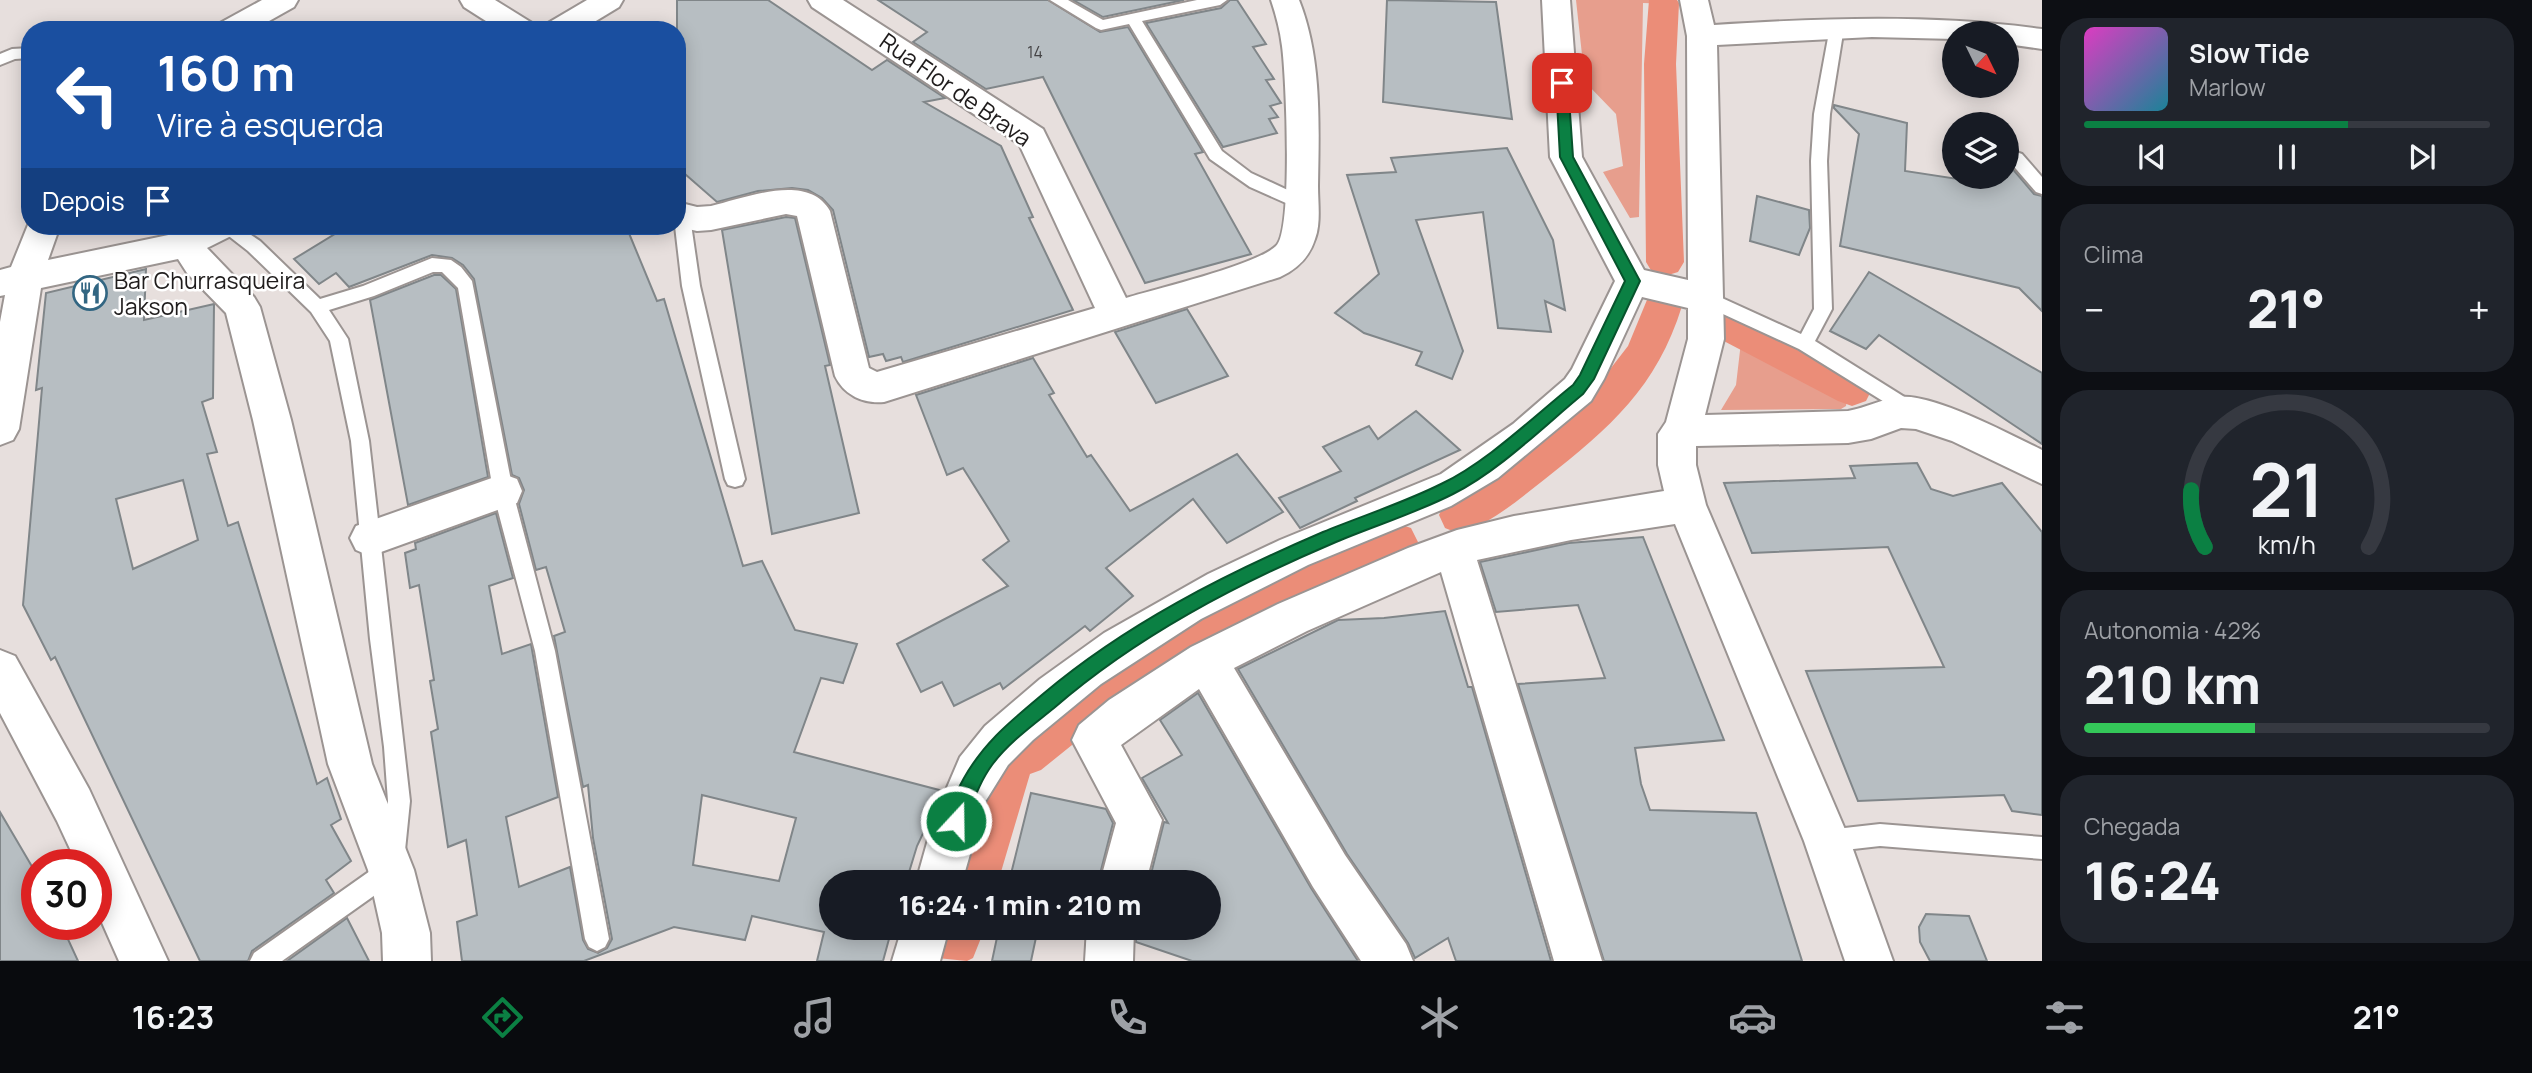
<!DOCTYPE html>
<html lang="pt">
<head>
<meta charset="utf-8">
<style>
	:root { --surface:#171b24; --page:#20242c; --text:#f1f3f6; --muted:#9ea1a6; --line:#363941; --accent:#0b8043 }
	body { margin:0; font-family:Manrope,sans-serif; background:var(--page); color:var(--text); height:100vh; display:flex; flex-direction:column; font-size:26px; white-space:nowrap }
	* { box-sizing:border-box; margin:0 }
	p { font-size:23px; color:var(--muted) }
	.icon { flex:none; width:38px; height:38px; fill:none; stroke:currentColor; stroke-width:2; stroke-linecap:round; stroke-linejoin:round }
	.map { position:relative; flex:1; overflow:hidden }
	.side { display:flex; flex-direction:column; gap:18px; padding:18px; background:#0d0f14; width:490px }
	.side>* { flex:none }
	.top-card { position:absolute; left:21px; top:21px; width:665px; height:214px; border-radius:28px; box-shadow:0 4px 18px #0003; background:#1a4fa0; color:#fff; overflow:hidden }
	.needle { width:46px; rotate:133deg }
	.tools { position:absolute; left:1942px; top:21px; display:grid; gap:14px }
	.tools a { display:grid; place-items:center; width:77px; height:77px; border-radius:50%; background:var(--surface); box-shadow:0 4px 18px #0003; font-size:35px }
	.speed { position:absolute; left:21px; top:849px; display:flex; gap:14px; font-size:35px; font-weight:700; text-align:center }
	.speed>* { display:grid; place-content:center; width:91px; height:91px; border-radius:50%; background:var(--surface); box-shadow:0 4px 18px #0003; line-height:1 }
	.speed .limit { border:10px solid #d22; background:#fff; color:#111 }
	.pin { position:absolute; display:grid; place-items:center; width:60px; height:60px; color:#fff; margin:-30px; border-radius:14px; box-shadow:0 4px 10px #0006 }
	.me { position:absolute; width:77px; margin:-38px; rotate:21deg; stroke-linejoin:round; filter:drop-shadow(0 0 5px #0008) }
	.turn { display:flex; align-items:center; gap:24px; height:147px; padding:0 21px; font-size:32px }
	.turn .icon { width:91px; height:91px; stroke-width:2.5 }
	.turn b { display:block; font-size:49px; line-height:60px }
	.then { display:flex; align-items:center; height:66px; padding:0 21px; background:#0003; gap:14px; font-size:26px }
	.big { font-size:52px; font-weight:800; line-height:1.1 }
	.side .widget { flex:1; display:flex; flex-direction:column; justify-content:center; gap:10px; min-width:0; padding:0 24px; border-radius:28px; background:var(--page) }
	.side .dial { align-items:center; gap:0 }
	.dial svg { height:182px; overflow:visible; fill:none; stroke:var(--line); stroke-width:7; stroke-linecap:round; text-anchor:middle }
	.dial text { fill:var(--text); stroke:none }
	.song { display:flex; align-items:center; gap:21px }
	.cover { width:84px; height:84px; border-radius:10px; background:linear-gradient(135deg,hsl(310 70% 55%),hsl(190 70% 35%)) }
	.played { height:7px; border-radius:4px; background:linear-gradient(90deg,var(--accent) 65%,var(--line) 65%) }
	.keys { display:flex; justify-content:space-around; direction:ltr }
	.heat { display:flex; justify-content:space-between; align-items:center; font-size:38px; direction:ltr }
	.charge { height:10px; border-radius:5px; background:linear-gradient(90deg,#34c759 42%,var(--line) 0) }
	.trip { position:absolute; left:819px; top:870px; width:402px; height:70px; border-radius:35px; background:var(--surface); box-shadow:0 4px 18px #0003; font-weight:800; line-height:70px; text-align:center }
	.menu { display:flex; height:112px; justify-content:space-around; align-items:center; background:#090b0e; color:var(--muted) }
	.menu .icon { width:49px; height:49px }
	.menu .on { color:var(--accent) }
	.menu b { font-size:32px; color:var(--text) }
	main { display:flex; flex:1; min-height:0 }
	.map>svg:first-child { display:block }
	.green { fill:#e79e8d }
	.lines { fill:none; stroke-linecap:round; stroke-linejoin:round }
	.canal { fill:#eb8d78; fill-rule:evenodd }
	.building { fill:#b7bec2; stroke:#808689; stroke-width:2; fill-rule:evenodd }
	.service-casing { stroke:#9b9492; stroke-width:4 }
	.minor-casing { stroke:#9b9492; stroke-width:4 }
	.service { fill:#fff; fill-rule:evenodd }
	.minor { fill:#fff; fill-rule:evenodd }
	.route { fill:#0b8043; stroke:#07532c; stroke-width:2 }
	.labels { text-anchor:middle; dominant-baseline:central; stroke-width:5; stroke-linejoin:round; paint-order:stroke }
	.far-number-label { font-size:16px; fill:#454446 }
	.street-label { font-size:23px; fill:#1f1c1c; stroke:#fff }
	.poi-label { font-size:23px; fill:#1f1c1c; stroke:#fff; text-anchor:start }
</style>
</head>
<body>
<main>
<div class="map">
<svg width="2042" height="961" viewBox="0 0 2042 961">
	<rect width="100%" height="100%" fill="#e7dfdd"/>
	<!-- green -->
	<g class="green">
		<polygon points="1576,0 1673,0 1674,4 1643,3 1639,217 1630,218 1603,172 1623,166 1616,114 1585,82"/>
		<polygon points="1741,342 1841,392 1847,399 1846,406 1841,409 1721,410 1736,385"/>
	</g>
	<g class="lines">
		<!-- canal -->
		<g class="canal">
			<polygon points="1649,0 1677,0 1679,3 1676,64 1684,262 1678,272 1665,276 1652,272 1646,262 1644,64"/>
			<path d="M1663 291 1677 295 1682 306C1657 387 1610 428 1545 479 1518 500 1493 522 1460 534L1445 528 1439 515 1445 502 1481 480 1537 438 1597 386 1628 346 1649 295Z"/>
			<polygon points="1734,313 1866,377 1872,389 1866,401 1852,406 1838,401 1720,339 1715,328 1720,317"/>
			<polygon points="1396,523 1411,528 1418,542 1411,556 1218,636 1216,640 1139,691 1041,770 1030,774 998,882 948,882 984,768 991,751 1003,746 1007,736 1107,659 1184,610 1200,604 1202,600"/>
			<polygon points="933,928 985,928 973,958 967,961 937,958 929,940"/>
		</g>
	</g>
	<!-- building -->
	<g class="building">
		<polygon points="677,0 768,0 872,70 887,60 945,98 924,102 1001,146 1033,217 1029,218 1073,310 903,362 901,357 886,361 883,354 869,357 833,210 822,198 808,190 792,188 758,191 717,202 677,167"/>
		<polygon points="878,0 1048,0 1100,32 1128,27 1203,152 1195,154 1251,254 1145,283 1043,77 986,89 913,42 927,32"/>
		<polygon points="1073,0 1184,0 1103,17"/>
		<polygon points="1230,0 1237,0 1266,44 1253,47 1274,79 1266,80 1281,103 1270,106 1278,117 1269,119 1277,133 1223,147 1146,23 1221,8"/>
		<polygon points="1387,0 1496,2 1512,119 1383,102"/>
		<polygon points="1834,105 1907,123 1905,171 1977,182 1979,177 2007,177 2007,167 2011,167 2034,194 2042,196 2042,311 2019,288 1840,246 1859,134 1834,108"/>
		<polygon points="1507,148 1553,240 1565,310 1545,301 1551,332 1498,328 1483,212 1416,220 1463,351 1452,379 1416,365 1422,352 1364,333 1335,313 1379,274 1347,175 1396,172 1391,158"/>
		<polygon points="1757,196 1809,210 1810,228 1799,255 1750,241"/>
		<polygon points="786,217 795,218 830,365 825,366 859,513 772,534 722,230"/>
		<path d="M348 226H626L657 301 664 299 743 566 762 561 795 630 857 644 843 683 821 678 794 752 943 791 917 846 906 882H831V928H892L883 961H817L824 932 752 916 745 940 674 927 584 961H462L457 922 477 915 466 840 448 847 431 732 438 729 430 681 434 680 419 585 410 588 405 553 416 549 415 543 496 513 513 578 489 586 502 654 531 644 558 797 506 817 519 887 570 867 583 940 588 949 598 953 607 948 612 939 593 838 588 785 583 787 554 636 565 632 546 567 536 570 519 504 524 490 519 478 512 475 474 279 463 265 452 258 432 255 349 287 336 273 319 284 294 259ZM702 795 796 818 779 881 693 865Z"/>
		<path d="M146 269 144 320 214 304 213 398 202 402 217 452 207 454 228 526 238 522 317 784 327 778 341 819 331 825 351 861 326 880 334 893 252 951 248 961H200L55 657 51 660 23 605 42 388 36 390 46 293ZM183 480 198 540 133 569 116 499Z"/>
		<polygon points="1869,272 2042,373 2042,444 1879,335 1866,349 1830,331"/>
		<polygon points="434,275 441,275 456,289 488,477 408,505 370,300"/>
		<polygon points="1187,309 1228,376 1156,403 1115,332"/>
		<polygon points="1033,358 1054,393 1049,395 1087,457 1091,455 1130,511 1237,454 1283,512 1227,543 1193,499 1106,568 1133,596 1090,631 1085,626 1003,689 1000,683 954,706 942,682 921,692 897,644 1008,586 983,560 1009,541 963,468 947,475 916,395"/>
		<polygon points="1416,411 1460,450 1355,498 1357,501 1300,528 1279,498 1341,471 1323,447 1369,426 1378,439"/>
		<polygon points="1917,463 1931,489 1953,496 2002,483 2042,532 2042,815 2012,811 2004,795 1858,801 1806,671 1944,667 1888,547 1752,553 1724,483 1855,478 1850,466"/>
		<polygon points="1643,537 1724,740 1635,748 1641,784 1650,810 1756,813 1802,961 1604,961 1518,684 1605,678 1578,605 1496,612 1480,562 1569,543"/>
		<polygon points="1445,611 1468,687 1472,687 1551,961 1456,961 1448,938 1415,958 1408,943 1347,854 1238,669 1338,620 1384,618"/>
		<polygon points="1198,693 1311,888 1358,961 1192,961 1136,942 1136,928 1209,928 1209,882 1149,882 1164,822 1168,823 1142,778 1182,755 1160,720"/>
		<polygon points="1031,793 1106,809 1113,823 1098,882 1009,882"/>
		<polygon points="0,812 37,875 37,924 61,924 78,961 0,961"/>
		<polygon points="1926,914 1969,916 1987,961 1930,961 1920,942 1919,927"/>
		<polygon points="347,918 369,961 287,961"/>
		<polygon points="999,928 1038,928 1031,961 992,961"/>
	</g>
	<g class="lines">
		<!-- service casing -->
		<g class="service-casing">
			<g id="service">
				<polygon points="1050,0 1068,0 1103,20 1197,0 1227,0 1220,5 1142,21 1222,151 1251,173 1307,199 1309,203 1307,207 1295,207 1250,187 1210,159 1129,24 1101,30 1096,28"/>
				<polygon points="1837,22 1844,27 1830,114 1827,161 1832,309 1815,341 1922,408 1924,413 1922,418 1915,421 1799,349 1699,303 1696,298 1699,293 1711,293 1801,334 1814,309 1811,161 1814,114 1830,27"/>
				<polygon points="30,48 30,58 15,59 0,65 0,54 12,49"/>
				<polygon points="2016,152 2022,154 2042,177 2042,194 2036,192 2010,162 2008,158 2010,154"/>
				<polygon points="682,211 690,217 700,286 745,479 742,485 735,487 728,485 725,479 682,286 675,226 677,226 677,212"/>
				<polygon points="211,226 242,229 260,241 320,299 363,286 432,258 451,260 461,267 472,281 514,496 555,651 609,939 605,947 597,951 589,947 585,939 535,651 494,496 458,288 442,272 433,272 374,296 329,310 348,339 369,441 410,801 403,870 399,878 282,961 250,961 254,953 380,864 388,801 384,747 370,639 351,441 330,341 311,312 248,251 230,237 213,231"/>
				<polygon points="1880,824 2042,837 2042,859 1880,846 1827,852 1819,849 1816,841 1819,833 1827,830"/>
			</g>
		</g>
		<!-- minor casing -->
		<g class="minor-casing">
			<g id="minor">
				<polygon points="262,0 298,0 294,7 253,30 215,30 220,23"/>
				<polygon points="460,0 495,0 532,23 537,30 500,30 464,7"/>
				<polygon points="587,0 623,0 619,7 581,30 543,30 548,23"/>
				<path d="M808 0H843L1043 129 1126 298C1158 288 1254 266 1276 246 1293 231 1286 75 1282 46 1280 30 1276 15 1271 0H1299C1322 58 1319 125 1318 186 1318 203 1321 223 1315 239 1309 258 1297 269 1280 277L884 402C863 404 844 395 835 376L797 216 786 214 711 230 697 231 675 226H677V202L697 207 711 206C746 198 808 172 830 211L869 368 877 372 1095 308 1019 144 812 7Z"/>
				<path d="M1542 0H1570L1582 157 1644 270 1688 280 1687 36 1680 0H1708L1714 25C1824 18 1932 14 2042 29V49L2007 44V33H1955V39L1872 37 1717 45 1724 339 1705 415 1848 411C1865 408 1885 398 1900 397 1933 393 2011 435 2042 450V484L1952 441 1916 429 1901 428 1871 439 1848 443 1696 446V465L1706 505 1850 841 1893 961H1845L1804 841 1675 524 1571 540 1477 560 1602 961H1554L1441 572 1307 631 1234 668 1345 855 1406 944 1413 961H1361L1313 887 1199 689 1121 745 1162 820 1146 882H1100L1116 823 1072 740 1079 725 1109 700 1191 647 1278 604 1408 548 1457 530 1514 516 1664 491 1658 465V434L1666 422 1688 339V308L1642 297 1604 379 1591 401 1498 478 1451 506 1308 565 1201 619 1101 684 1033 740 1008 765 985 802 962 882H916L934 818 960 757 985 726 1040 679 1104 633 1208 574 1280 540 1441 474 1513 424 1565 379 1572 369 1615 281 1550 157Z"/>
				<polygon points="30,220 30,226 60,226 48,260 178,233 192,226 238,226 233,235 207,248 254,297 260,307 291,420 372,764 414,870 430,933 431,961 383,961 382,933 368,870 328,764 253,420 226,313 187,273 178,259 41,288 19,429 13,440 0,445 0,322 5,295 0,296 0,270 11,267"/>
				<polygon points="503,474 517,479 522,491 517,503 370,556 356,550 350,538 356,526"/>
				<polygon points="0,650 15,656 89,789 168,961 119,961 96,909 96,864 77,864 57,821 0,713"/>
				<polygon points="902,928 949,928 940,961 892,961"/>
				<polygon points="1087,928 1134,928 1133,961 1085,961"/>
			</g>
		</g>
		<!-- service -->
		<use href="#service" class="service"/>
		<!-- minor -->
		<use href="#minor" class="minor"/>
	</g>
	<!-- route -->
	<path class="route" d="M1562 79 1568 83 1573 157 1640 281 1594 379 1583 394C1543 427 1499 471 1453 494 1416 513 1374 526 1336 542 1235 585 1137 636 1054 708 1033 725 1008 743 992 765 978 784 972 806 963 827L956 830 950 827C943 812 957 792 964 778 985 741 1011 721 1043 694 1126 624 1223 575 1323 532 1362 516 1403 503 1441 484 1486 463 1533 417 1573 385L1580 375 1625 281 1560 157 1556 83Z"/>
	<!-- icons -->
	<defs>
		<g id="restaurant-ring" transform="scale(1.75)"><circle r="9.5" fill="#fff" stroke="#326682" stroke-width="1.5"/><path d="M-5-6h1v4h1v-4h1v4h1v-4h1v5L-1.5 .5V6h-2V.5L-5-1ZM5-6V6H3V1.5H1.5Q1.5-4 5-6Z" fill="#326682"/></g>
	</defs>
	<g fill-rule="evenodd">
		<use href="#restaurant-ring" x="90" y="293"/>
	</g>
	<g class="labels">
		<!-- far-number labels -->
		<g class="far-number-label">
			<text x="1035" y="52">14</text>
		</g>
		<!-- street labels -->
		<g class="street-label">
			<text transform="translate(956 89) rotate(35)">Rua Flor de Brava</text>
		</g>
		<!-- poi labels -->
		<g class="poi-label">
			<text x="114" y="280">Bar Churrasqueira<tspan x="114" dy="26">Jakson</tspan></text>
		</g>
	</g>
</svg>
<div class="tools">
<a><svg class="needle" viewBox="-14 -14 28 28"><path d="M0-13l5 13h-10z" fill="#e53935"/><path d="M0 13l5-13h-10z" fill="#9ea1a6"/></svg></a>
<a><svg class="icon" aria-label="layers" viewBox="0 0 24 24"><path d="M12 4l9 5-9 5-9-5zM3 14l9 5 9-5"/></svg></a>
</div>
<div class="speed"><div class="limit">30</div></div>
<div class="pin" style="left:1562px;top:83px;background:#d93025"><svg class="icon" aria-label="arrive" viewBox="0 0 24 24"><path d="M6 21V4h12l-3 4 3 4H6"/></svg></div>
<svg class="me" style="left:956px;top:821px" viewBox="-20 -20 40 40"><circle r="17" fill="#0b8043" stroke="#fff" stroke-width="3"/><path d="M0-11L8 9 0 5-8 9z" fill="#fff"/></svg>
<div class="trip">16:24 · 1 min · 210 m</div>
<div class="top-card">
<div class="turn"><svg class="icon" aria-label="left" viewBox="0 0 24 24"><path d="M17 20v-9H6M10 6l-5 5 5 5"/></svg><div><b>160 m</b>Vire à esquerda</div></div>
<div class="then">Depois<svg class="icon" aria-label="arrive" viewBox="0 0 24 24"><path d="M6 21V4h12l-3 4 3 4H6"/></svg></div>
</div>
</div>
<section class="side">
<div class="widget">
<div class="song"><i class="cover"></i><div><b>Slow Tide</b><p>Marlow</p></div></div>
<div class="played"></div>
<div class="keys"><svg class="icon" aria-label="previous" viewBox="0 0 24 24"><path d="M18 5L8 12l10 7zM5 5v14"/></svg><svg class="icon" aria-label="pause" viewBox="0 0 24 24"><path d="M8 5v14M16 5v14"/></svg><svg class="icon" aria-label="next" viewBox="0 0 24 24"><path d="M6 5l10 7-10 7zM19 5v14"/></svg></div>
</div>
<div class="widget"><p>Clima</p>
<div class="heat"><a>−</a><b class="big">21°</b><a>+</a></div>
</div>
<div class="widget dial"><svg viewBox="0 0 100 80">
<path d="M14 69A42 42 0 1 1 86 69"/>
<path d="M14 69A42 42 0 0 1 8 44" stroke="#0b8043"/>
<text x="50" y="56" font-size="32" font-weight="700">21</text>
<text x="50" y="72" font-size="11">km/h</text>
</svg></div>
<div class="widget"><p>Autonomia · 42%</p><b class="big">210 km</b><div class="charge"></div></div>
<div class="widget"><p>Chegada</p><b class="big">16:24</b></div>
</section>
</main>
<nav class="menu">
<b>16:23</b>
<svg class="icon on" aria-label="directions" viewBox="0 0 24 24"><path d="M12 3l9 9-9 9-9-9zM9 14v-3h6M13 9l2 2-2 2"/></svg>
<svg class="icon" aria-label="music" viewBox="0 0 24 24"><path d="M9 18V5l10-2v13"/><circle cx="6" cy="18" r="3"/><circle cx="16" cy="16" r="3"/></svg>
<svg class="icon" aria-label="phone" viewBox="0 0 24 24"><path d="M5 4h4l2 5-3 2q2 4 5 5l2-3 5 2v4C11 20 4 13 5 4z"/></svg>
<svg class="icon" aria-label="climate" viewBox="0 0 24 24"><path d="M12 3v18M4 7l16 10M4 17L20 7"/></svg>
<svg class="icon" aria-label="car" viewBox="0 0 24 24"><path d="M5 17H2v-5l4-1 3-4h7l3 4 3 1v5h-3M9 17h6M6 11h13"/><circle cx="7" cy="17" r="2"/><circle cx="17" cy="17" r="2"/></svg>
<svg class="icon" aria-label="filters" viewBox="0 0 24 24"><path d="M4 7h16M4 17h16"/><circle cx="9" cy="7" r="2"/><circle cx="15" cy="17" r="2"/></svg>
<b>21°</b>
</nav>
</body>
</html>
